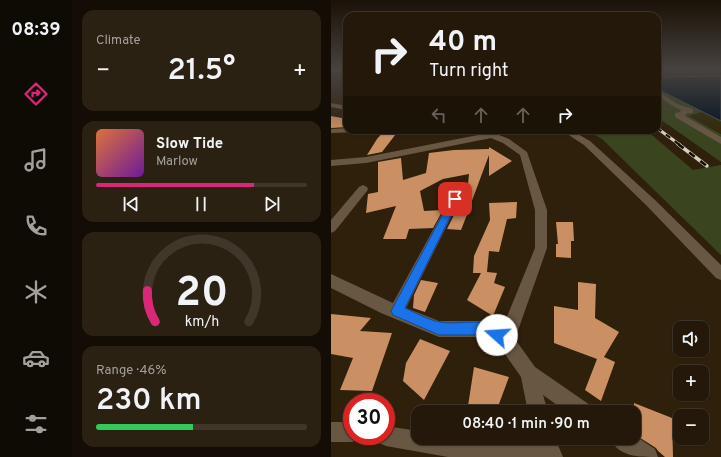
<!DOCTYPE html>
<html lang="en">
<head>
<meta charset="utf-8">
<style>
	:root { --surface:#231809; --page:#2b2112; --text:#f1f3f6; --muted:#a3a09c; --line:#40372a; --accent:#db2777 }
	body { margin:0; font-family:Overpass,sans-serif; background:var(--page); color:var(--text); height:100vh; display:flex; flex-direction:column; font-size:15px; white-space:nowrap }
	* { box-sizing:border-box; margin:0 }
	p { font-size:13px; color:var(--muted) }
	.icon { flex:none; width:22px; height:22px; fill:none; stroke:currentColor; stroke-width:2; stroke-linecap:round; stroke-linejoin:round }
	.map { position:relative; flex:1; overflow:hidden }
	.drawer { display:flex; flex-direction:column; gap:10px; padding:10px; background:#130d05; width:259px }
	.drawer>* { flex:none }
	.banner { position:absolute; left:12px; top:12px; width:318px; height:122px; border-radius:12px; box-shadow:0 1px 3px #0004,0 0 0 1px var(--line); background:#231809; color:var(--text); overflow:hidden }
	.controls { position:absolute; left:342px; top:321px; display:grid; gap:8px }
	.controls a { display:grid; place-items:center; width:36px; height:36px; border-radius:8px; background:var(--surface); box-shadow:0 1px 3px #0004,0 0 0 1px var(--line); font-size:20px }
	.speed { position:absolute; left:12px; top:393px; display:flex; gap:8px; font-size:20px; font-weight:700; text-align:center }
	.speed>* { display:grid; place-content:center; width:52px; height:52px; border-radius:50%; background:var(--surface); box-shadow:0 1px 3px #0004,0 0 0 1px var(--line); line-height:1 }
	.speed .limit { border:6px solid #d22; background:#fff; color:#111 }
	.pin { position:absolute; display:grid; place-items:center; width:34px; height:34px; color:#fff; margin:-17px; border-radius:8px; box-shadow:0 2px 6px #0006 }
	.me { position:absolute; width:44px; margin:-22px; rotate:289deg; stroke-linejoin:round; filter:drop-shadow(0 0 3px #0008) }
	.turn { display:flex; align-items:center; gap:14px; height:84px; padding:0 20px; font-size:18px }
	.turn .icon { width:52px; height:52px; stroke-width:2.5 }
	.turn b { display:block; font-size:28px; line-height:34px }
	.lanes { display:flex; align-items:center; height:38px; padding:0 20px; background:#0003; justify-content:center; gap:20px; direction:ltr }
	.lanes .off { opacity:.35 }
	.big { font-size:30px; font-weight:600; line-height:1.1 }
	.drawer .card { flex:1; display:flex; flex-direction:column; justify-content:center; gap:6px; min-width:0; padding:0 14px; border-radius:12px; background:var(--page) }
	.drawer .dial { align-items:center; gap:0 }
	.dial svg { height:104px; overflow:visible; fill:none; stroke:var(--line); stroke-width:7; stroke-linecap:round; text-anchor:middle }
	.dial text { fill:var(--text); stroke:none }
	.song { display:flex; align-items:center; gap:12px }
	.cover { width:48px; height:48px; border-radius:6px; background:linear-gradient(135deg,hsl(20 70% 55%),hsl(280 70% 35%)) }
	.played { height:4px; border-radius:2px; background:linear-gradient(90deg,var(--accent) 75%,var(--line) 75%) }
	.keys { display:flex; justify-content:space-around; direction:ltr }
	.heat { display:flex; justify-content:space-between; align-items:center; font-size:22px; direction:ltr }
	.charge { height:6px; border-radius:3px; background:linear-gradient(90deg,#34c759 46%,var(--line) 0) }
	.trip { position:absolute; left:80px; top:405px; width:230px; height:40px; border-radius:12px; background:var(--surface); box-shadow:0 1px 3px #0004,0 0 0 1px var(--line); font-weight:600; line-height:40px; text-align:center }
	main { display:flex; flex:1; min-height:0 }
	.menu { display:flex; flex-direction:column; width:72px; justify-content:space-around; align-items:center; background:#0e0a04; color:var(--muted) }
	.menu .icon { width:28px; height:28px }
	.menu .current { color:var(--accent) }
	.menu b { font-size:18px; color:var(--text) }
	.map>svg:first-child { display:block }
	.green { fill:#3a4520 }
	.sand { fill:#322a09 }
	.water { fill:#031320; stroke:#4a5358 }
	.building { fill:#ca9063 }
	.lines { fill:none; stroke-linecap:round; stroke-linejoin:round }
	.street { fill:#685742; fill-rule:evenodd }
	.secondary { fill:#685742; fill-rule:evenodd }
	.rail-far1-casing { stroke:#d8cdc0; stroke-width:3 }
	.rail-casing { stroke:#d8cdc0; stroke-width:3.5 }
	.rail-far1 { stroke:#120b04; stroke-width:2; stroke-dasharray:5.5; stroke-linecap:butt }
	.rail { stroke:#120b04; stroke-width:2.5; stroke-dasharray:7; stroke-linecap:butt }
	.route { fill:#1a73e8; stroke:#114b97 }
</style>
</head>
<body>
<main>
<nav class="menu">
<b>08:39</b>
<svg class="icon current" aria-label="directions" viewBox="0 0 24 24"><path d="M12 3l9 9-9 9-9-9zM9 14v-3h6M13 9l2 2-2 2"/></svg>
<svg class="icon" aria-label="music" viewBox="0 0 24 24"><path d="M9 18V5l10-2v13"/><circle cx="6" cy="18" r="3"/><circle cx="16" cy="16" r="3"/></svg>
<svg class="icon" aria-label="phone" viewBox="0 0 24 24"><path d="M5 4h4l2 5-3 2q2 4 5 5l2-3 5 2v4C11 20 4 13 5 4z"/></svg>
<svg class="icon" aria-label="climate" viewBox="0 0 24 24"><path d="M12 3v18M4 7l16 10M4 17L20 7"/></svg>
<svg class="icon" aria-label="car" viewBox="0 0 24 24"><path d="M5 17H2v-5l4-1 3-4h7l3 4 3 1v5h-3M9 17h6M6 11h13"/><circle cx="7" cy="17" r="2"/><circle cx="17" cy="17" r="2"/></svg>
<svg class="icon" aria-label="filters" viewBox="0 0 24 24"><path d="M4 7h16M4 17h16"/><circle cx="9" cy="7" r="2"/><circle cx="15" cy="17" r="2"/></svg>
</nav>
<section class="drawer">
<div class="card"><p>Climate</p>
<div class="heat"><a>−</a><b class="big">21.5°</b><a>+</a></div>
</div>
<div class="card">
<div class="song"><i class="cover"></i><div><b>Slow Tide</b><p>Marlow</p></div></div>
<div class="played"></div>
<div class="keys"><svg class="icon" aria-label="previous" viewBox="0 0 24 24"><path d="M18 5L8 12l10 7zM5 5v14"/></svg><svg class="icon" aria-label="pause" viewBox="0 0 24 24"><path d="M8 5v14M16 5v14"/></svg><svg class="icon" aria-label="next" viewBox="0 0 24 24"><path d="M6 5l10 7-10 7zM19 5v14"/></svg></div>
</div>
<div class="card dial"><svg viewBox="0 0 100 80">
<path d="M14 69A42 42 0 1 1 86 69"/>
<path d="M14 69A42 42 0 0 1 8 45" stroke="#db2777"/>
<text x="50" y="56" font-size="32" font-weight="700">20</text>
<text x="50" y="72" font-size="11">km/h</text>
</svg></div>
<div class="card"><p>Range · 46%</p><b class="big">230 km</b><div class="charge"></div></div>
</section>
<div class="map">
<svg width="390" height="457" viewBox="0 0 390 457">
	<rect width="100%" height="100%" fill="#2f200c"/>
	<!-- green -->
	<g class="green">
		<polygon points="326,89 372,112 358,116 390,134 390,140 344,115 390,143 390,162 326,117"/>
		<polygon points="255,130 315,130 362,170 390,165 390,255 271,139"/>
	</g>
	<!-- sand -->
	<polygon class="sand" points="372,112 390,121 390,134 358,116"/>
	<!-- water -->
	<polygon class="water" points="390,76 390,121 326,89 326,77"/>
	<!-- building -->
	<g class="building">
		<polygon points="0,116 16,119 16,127 0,128"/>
		<polygon points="54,130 68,130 51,152 36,155 46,139"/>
		<polygon points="158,147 181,161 158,176 158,155 139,206 135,205 138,174 112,179 89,191 93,211 112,210 102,228 78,229 75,239 52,239 65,206 35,213 37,194 47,192 47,162 70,158 72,180 95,173 98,153 123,150 158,149"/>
		<polygon points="186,202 185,218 176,219 168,252 158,251 156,272 166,273 163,283 174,287 162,316 136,300 150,273 142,273 143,256 159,220 158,203"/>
		<polygon points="127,207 139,207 130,230 116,229"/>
		<polygon points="225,222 242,222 243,241 240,241 240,258 225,257 225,244 227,244"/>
		<polygon points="90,280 107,283 94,312 82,308 83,295"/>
		<polygon points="247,282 265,284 264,318 288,332 273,357 284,362 270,401 254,390 266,359 223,343 223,306 247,310"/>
		<polygon points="0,314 40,318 29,331 61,333 41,391 9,390 22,358 0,354"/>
		<polygon points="89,339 119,351 93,400 72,381 75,363"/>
		<polygon points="143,367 178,377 165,412 144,412 137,406"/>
		<polygon points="303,403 341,418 342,457 334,457 327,451 325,448 303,434"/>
	</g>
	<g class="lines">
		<!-- street -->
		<g class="street">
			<polygon points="326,90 346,104 362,109 362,113 356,113 354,116 390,137 390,144 344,117 344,113 349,112 350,110 342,106 326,95"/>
			<polygon points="0,103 16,106 16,110 0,107"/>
			<polygon points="16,128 16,130 31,130 27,132 0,133 0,129"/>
			<polygon points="136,130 156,130 178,139 196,152 216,210 216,248 184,339 204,367 259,405 262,412 236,412 212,395 217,412 197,412 190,377 169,347 155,337 108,337 50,313 0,288 0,274 62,303 119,199 124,195 129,199 75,308 108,321 157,321 171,329 204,248 204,210 189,155 172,143 160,138 35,163 0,166 0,160 35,157 152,134"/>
			<polygon points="32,185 36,187 37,189 36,191 4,231 0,233 0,220 28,187"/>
			<polygon points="0,422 21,422 21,436 30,436 28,439 21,442 0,442"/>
			<polygon points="55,426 87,431 87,438 130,438 156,442 201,438 224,438 232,457 117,457 55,446 48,443 45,436 55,436"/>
			<path d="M303 435 324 449 327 457C307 457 287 457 279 438H303Z"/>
		</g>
		<!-- secondary -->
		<g class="secondary">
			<polygon points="0,69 16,70 16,74 0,71"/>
			<polygon points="230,130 240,130 259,141 324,200 390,265 390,280 385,278 316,206 253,145"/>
		</g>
		<!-- rail-far1 casing -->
		<g class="rail-far1-casing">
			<polyline id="rail-far1" points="326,128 349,145"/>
		</g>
		<!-- rail casing -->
		<g class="rail-casing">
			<polyline id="rail" points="347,144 376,166"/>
		</g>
		<!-- rail-far1 -->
		<use href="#rail-far1" class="rail-far1"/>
		<!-- rail -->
		<use href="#rail" class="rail"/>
	</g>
	<!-- sky -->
	<linearGradient id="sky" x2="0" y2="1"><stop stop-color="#1a1207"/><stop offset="0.52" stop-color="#474240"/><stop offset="1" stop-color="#474240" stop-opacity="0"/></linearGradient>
	<rect width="390" height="133" fill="url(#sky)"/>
	<!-- route -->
	<path class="route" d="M124 196 128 199 74 308C85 313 97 320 109 322 126 326 164 314 172 335L170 339 166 341 156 335H108L62 315 60 311 120 199Z"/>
</svg>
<div class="controls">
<a><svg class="icon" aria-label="sound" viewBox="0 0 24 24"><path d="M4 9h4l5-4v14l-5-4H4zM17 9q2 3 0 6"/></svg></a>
<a>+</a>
<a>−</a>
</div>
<div class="speed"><div class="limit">30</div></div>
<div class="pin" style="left:124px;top:199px;background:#d93025"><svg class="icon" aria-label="arrive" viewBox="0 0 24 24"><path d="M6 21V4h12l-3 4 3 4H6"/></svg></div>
<svg class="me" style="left:166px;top:335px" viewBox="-20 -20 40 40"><circle r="19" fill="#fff"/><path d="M0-13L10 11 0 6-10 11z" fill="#1a73e8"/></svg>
<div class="trip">08:40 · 1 min · 90 m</div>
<div class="banner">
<div class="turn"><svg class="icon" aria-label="right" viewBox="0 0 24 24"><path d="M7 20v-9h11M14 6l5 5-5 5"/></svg><div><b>40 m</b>Turn right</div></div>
<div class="lanes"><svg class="icon off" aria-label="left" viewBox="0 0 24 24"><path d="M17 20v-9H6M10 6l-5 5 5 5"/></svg><svg class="icon off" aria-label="ahead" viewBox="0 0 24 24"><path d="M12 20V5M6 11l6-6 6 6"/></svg><svg class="icon off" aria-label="ahead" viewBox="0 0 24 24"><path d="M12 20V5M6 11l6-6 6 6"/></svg><svg class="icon" aria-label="right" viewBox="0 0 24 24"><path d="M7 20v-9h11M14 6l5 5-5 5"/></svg></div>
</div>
</div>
</main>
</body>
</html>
